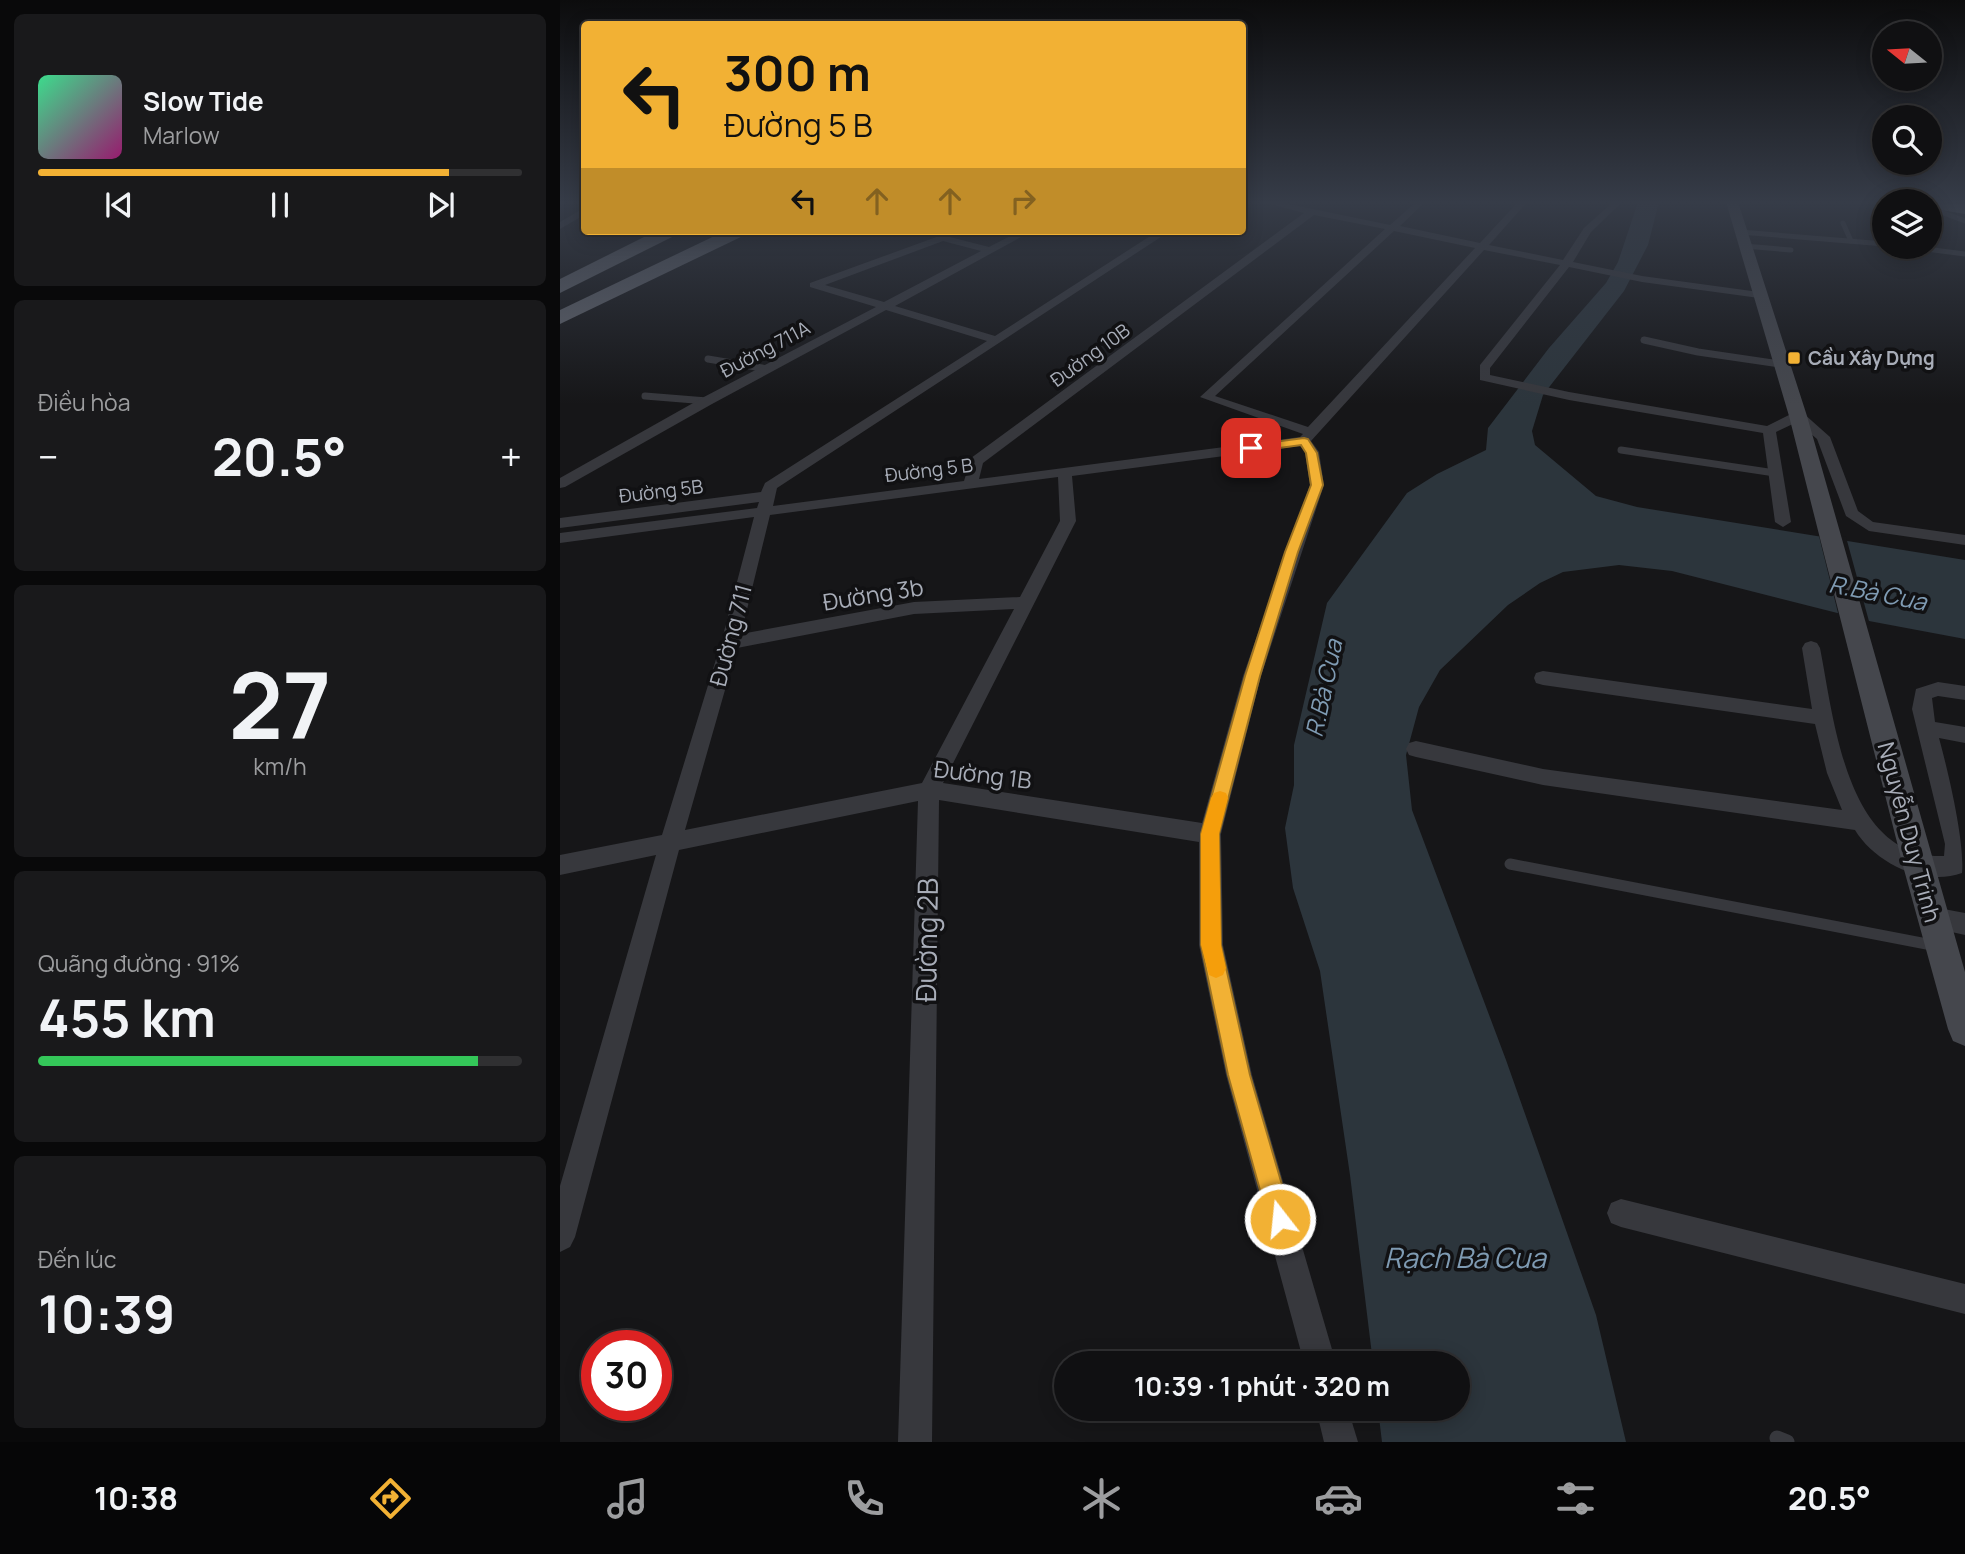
<!DOCTYPE html>
<html lang="vi">
<head>
<meta charset="utf-8">
<style>
	:root { --surface:#101012; --page:#19191b; --text:#f1f3f6; --muted:#9c9d9f; --line:#303032; --accent:#f2b134 }
	body { margin:0; font-family:Manrope,sans-serif; background:var(--page); color:var(--text); height:100vh; display:flex; flex-direction:column; font-size:26px; white-space:nowrap }
	* { box-sizing:border-box; margin:0 }
	p { font-size:23px; color:var(--muted) }
	.icon { flex:none; width:38px; height:38px; fill:none; stroke:currentColor; stroke-width:2; stroke-linecap:round; stroke-linejoin:round }
	.map { position:relative; flex:1; overflow:hidden }
	.sheet { display:flex; flex-direction:column; gap:14px; padding:14px; background:#09090a; width:560px }
	.sheet>* { flex:none }
	.hud { position:absolute; left:21px; top:21px; width:665px; height:214px; border-radius:7px; box-shadow:0 4px 18px #0003,0 0 0 2px var(--line); background:#f2b134; color:#111; overflow:hidden }
	.needle { width:46px; rotate:288deg }
	.buttons { position:absolute; left:1312px; top:21px; display:grid; gap:14px }
	.buttons a { display:grid; place-items:center; width:70px; height:70px; border-radius:50%; background:var(--surface); box-shadow:0 4px 18px #0003,0 0 0 2px var(--line); font-size:35px }
	.speed { position:absolute; left:21px; top:1330px; display:flex; gap:14px; font-size:35px; font-weight:700; text-align:center }
	.speed>* { display:grid; place-content:center; width:91px; height:91px; border-radius:50%; background:var(--surface); box-shadow:0 4px 18px #0003,0 0 0 2px var(--line); line-height:1 }
	.speed .limit { border:10px solid #d22; background:#fff; color:#111 }
	.pin { position:absolute; display:grid; place-items:center; width:60px; height:60px; color:#fff; margin:-30px; border-radius:14px; box-shadow:0 4px 10px #0006 }
	.me { position:absolute; width:77px; margin:-38px; rotate:344deg; stroke-linejoin:round; filter:drop-shadow(0 0 5px #0008) }
	.turn { display:flex; align-items:center; gap:24px; height:147px; padding:0 28px; font-size:32px }
	.turn .icon { width:91px; height:91px; stroke-width:2.5 }
	.turn b { display:block; font-size:49px; line-height:60px }
	.lanes { display:flex; align-items:center; height:66px; padding:0 28px; background:#0003; justify-content:center; gap:35px; direction:ltr }
	.lanes .off { opacity:.35 }
	.big { font-size:52px; font-weight:700; line-height:1.1 }
	.sheet .tile { flex:1; display:flex; flex-direction:column; justify-content:center; gap:10px; min-width:0; padding:0 24px; border-radius:10px; background:var(--page) }
	.sheet .dial { align-items:center; gap:0 }
	.dial b { font-size:91px; line-height:1 }
	.song { display:flex; align-items:center; gap:21px }
	.cover { width:84px; height:84px; border-radius:10px; background:linear-gradient(135deg,hsl(150 70% 55%),hsl(320 70% 35%)) }
	.played { height:7px; border-radius:4px; background:linear-gradient(90deg,var(--accent) 85%,var(--line) 85%) }
	.keys { display:flex; justify-content:space-around; direction:ltr }
	.heat { display:flex; justify-content:space-between; align-items:center; font-size:38px; direction:ltr }
	.charge { height:10px; border-radius:5px; background:linear-gradient(90deg,#34c759 91%,var(--line) 0) }
	.trip { position:absolute; left:494px; top:1351px; width:416px; height:70px; border-radius:35px; background:var(--surface); box-shadow:0 4px 18px #0003,0 0 0 2px var(--line); font-weight:700; line-height:70px; text-align:center }
	.tabs { display:flex; height:112px; justify-content:space-around; align-items:center; background:#060607; color:var(--muted) }
	.tabs .icon { width:49px; height:49px }
	.tabs .current { color:var(--accent) }
	.tabs b { font-size:32px; color:var(--text) }
	main { display:flex; flex:1; min-height:0 }
	.map>svg:first-child { display:block }
	.water { fill:#2c353c }
	.pier { fill:#161618 }
	.lines { fill:none; stroke-linecap:round; stroke-linejoin:round }
	.lane-far3 { stroke:#37383d; stroke-width:5 }
	.lane-far2 { stroke:#37383d; stroke-width:7 }
	.lane-far1 { stroke:#37383d; stroke-width:11 }
	.lane { stroke:#37383d; stroke-width:15 }
	.street { fill:#37383d; fill-rule:evenodd }
	.secondary { fill:#45474d; fill-rule:evenodd }
	.highway { fill:#63666e; fill-rule:evenodd }
	.route { fill:#f2b134; stroke:#9d7322; stroke-width:2 }
	.slow { fill:#f59e0b }
	.poi-dot { fill:#f2b134; stroke:#111113; stroke-width:2.5 }
	.labels { text-anchor:middle; dominant-baseline:central; stroke-width:7; stroke-linejoin:round; paint-order:stroke }
	.far-street-label { font-size:19px; fill:#a8adb8; stroke:#111113 }
	.far-poi-label { font-size:19px; font-weight:bold; fill:#a8adb8; stroke:#111113; text-anchor:start }
	.street-label { font-size:23px; fill:#a8adb8; stroke:#111113 }
	.water-label { font-size:24px; font-style:italic; fill:#7f9bb3; stroke:#111113 }
	.near-street-label { font-size:28px; fill:#a8adb8; stroke:#111113 }
	.near-water-label { font-size:28px; font-style:italic; fill:#7f9bb3; stroke:#111113 }
</style>
</head>
<body>
<main>
<section class="sheet">
<div class="tile">
<div class="song"><i class="cover"></i><div><b>Slow Tide</b><p>Marlow</p></div></div>
<div class="played"></div>
<div class="keys"><svg class="icon" aria-label="previous" viewBox="0 0 24 24"><path d="M18 5L8 12l10 7zM5 5v14"/></svg><svg class="icon" aria-label="pause" viewBox="0 0 24 24"><path d="M8 5v14M16 5v14"/></svg><svg class="icon" aria-label="next" viewBox="0 0 24 24"><path d="M6 5l10 7-10 7zM19 5v14"/></svg></div>
</div>
<div class="tile"><p>Điều hòa</p>
<div class="heat"><a>−</a><b class="big">20.5°</b><a>+</a></div>
</div>
<div class="tile dial"><b>27</b><p>km/h</p></div>
<div class="tile"><p>Quãng đường · 91%</p><b class="big">455 km</b><div class="charge"></div></div>
<div class="tile"><p>Đến lúc</p><b class="big">10:39</b></div>
</section>
<div class="map">
<svg width="1405" height="1442" viewBox="0 0 1405 1442">
	<rect width="100%" height="100%" fill="#161618"/>
	<!-- water -->
	<polygon class="water" points="1078,202 1099,202 1088,245 1064,291 983,395 972,431 975,445 1036,496 1077,507 1405,560 1405,639 1309,621 1112,571 1059,565 1003,572 980,583 948,605 880,670 859,707 846,755 852,810 946,1060 1036,1315 1066,1442 822,1442 818,1409 898,1409 898,1363 813,1363 790,1175 760,971 733,888 725,828 734,785 734,745 767,603 847,493 877,474 926,450 928,428 989,348 1046,283 1058,262"/>
	<!-- pier -->
	<polygon class="pier" points="1258,532 1286,537 1310,625 1279,617"/>
	<g class="lines">
		<!-- lane-far3 -->
		<g class="lane-far3">
			<polyline points="1370,208 1405,221"/>
			<polyline points="1283,223 1291,241"/>
			<polyline points="1180,232 1325,244"/>
			<polyline points="1184,246 1231,250"/>
			<polyline points="1350,247 1405,254"/>
			<polyline points="1084,340 1088,341"/>
		</g>
		<!-- lane-far2 -->
		<g class="lane-far2">
			<polyline points="1084,340 1138,352 1220,364"/>
			<polyline points="148,359 208,369"/>
			<polyline points="85,396 147,401"/>
			<polyline points="1061,450 1215,473"/>
		</g>
		<!-- lane-far1 -->
		<polyline class="lane-far1" points="950,864 1377,946"/>
		<!-- lane -->
		<polyline class="lane" points="1217,1438 1227,1442"/>
		<!-- street -->
		<g class="street">
			<path d="M702 202H719L830 225 856 202H865L840 226 920 243 958 202H967L929 245 1003 260 1024 228 1053 202H1062L1031 232 1013 262 1082 276 1199 292 1204 295 1199 298 1082 282 1009 267 930 368V375L1009 392 1207 426 1233 413H1243L1270 437 1298 511 1313 522 1405 535V545L1309 531 1286 516 1257 439 1237 422 1216 432 1231 522 1223 527 1215 522 1203 433 1009 400 920 380V365L1000 265 924 250 751 441 759 452 764 485 701 676 661 834 663 945 692 1075 776 1363H744L666 1075 639 945V842L379 800 372 1442H338L358 801 119 850 15 1237 10 1247 0 1252V1186L96 855 0 875V855L102 835 161 643 194 517 0 543V533L197 508 199 502 0 528V518L201 492 205 483 427 341 326 310 152 404 5 487 0 488V478L142 398 316 307 250 287V283L382 235 429 247 460 231H472L335 306 435 336 598 231H610L217 488 213 506 404 481 411 458 744 213ZM754 215 825 229 640 397 743 434 740 437 419 479 423 463ZM834 231 915 248 748 427 655 396ZM383 241 421 251 324 302 265 285ZM740 446 745 452 750 485 683 676 642 823 383 783 516 521 512 476ZM498 477 500 521 460 597 354 602 181 634 210 515ZM454 609 362 783 125 830 177 648 354 614Z"/>
			<polygon points="24,208 24,215 0,229 0,222"/>
			<path d="M1251 641 1257 643 1260 648C1274 718 1286 860 1384 856L1385 844 1352 709 1356 689 1378 682 1405 686V700L1378 696 1372 698 1375 722 1405 727V743L1379 738C1388 771 1405 842 1402 873 1364 887 1315 863 1295 830L983 785 856 757 849 755 846 749 849 743 856 741 983 769 1282 810 1267 773 1255 724 983 685 976 683 974 678 976 673 983 671 1252 709 1242 648 1245 643Z"/>
			<polygon points="1373,907 1405,913 1405,935 1365,926 1361,918 1365,910"/>
			<polygon points="1061,1199 1405,1284 1405,1314 1061,1227 1051,1223 1047,1213 1051,1203"/>
			<polygon points="756,1409 788,1409 798,1442 764,1442"/>
		</g>
		<!-- secondary -->
		<polygon class="secondary" points="1166,202 1178,202 1247,416 1405,972 1405,1046 1393,1041 1388,1029 1343,866 1229,416"/>
		<!-- highway -->
		<g class="highway">
			<polygon points="1370,202 1405,204 1405,214 1370,208"/>
			<polygon points="96,231 119,231 116,235 0,293 0,279"/>
			<polygon points="165,231 188,231 185,235 0,324 0,310"/>
		</g>
	</g>
	<!-- sky -->
	<linearGradient id="sky" x2="0" y2="1"><stop stop-color="#0c0c0d"/><stop offset="0.5" stop-color="#363c48"/><stop offset="1" stop-color="#363c48" stop-opacity="0"/></linearGradient>
	<rect width="1405" height="404" fill="url(#sky)"/>
	<!-- route -->
	<polygon class="route" points="744,438 748,439 757,453 763,485 738,552 700,676 659,834 661,945 690,1075 732,1219 729,1228 720,1231 712,1228 708,1219 668,1075 641,945 641,834 685,676 725,552 751,485 746,453 741,445 691,452 685,448 691,445"/>
	<!-- slow -->
	<polygon class="slow" points="660,791 666,793 668,798 659,834 661,945 666,968 663,975 656,978 649,975 641,945 641,834 651,798 654,793"/>
	<!-- markers -->
	<rect class="poi-dot" x="1227" y="351" width="14" height="14" rx="3.5"/>
	<g class="labels">
		<!-- far-street labels -->
		<g class="far-street-label">
			<text transform="translate(205 349) rotate(-28)">Đường 711A</text>
			<text transform="translate(530 355) rotate(-36)">Đường 10B</text>
			<text transform="translate(369 470) rotate(-7)">Đường 5 B</text>
			<text transform="translate(101 491) rotate(-7)">Đường 5B</text>
		</g>
		<!-- far-poi labels -->
		<g class="far-poi-label">
			<text x="1248" y="358">Cầu Xây Dựng</text>
		</g>
		<!-- street labels -->
		<g class="street-label">
			<text transform="translate(313 594) rotate(-9)">Đường 3b</text>
			<text transform="translate(170 635) rotate(-75)">Đường 711</text>
			<text transform="translate(423 774) rotate(7)">Đường 1B</text>
			<text transform="translate(1350 832) rotate(75)">Nguyễn Duy Trinh</text>
		</g>
		<!-- water labels -->
		<g class="water-label">
			<text transform="translate(1318 592) rotate(11)">R.Bà Cua</text>
			<text transform="translate(763 688) rotate(-78)">R.Bà Cua</text>
		</g>
		<!-- near-street labels -->
		<g class="near-street-label">
			<text transform="translate(366 940) rotate(-89)">Đường 2B</text>
		</g>
		<!-- near-water labels -->
		<g class="near-water-label">
			<text x="905" y="1257">Rạch Bà Cua</text>
		</g>
	</g>
</svg>
<div class="buttons">
<a><svg class="needle" viewBox="-14 -14 28 28"><path d="M0-13l5 13h-10z" fill="#e53935"/><path d="M0 13l5-13h-10z" fill="#9c9d9f"/></svg></a>
<a><svg class="icon" aria-label="search" viewBox="0 0 24 24"><circle cx="10" cy="10" r="6"/><path d="M15 15l6 6"/></svg></a>
<a><svg class="icon" aria-label="layers" viewBox="0 0 24 24"><path d="M12 4l9 5-9 5-9-5zM3 14l9 5 9-5"/></svg></a>
</div>
<div class="speed"><div class="limit">30</div></div>
<div class="pin" style="left:691px;top:448px;background:#d93025"><svg class="icon" aria-label="arrive" viewBox="0 0 24 24"><path d="M6 21V4h12l-3 4 3 4H6"/></svg></div>
<svg class="me" style="left:720px;top:1219px" viewBox="-20 -20 40 40"><circle r="17" fill="#f2b134" stroke="#fff" stroke-width="3"/><path d="M0-11L8 9 0 5-8 9z" fill="#fff"/></svg>
<div class="trip">10:39 · 1 phút · 320 m</div>
<div class="hud">
<div class="turn"><svg class="icon" aria-label="left" viewBox="0 0 24 24"><path d="M17 20v-9H6M10 6l-5 5 5 5"/></svg><div><b>300 m</b>Đường 5 B</div></div>
<div class="lanes"><svg class="icon" aria-label="left" viewBox="0 0 24 24"><path d="M17 20v-9H6M10 6l-5 5 5 5"/></svg><svg class="icon off" aria-label="ahead" viewBox="0 0 24 24"><path d="M12 20V5M6 11l6-6 6 6"/></svg><svg class="icon off" aria-label="ahead" viewBox="0 0 24 24"><path d="M12 20V5M6 11l6-6 6 6"/></svg><svg class="icon off" aria-label="right" viewBox="0 0 24 24"><path d="M7 20v-9h11M14 6l5 5-5 5"/></svg></div>
</div>
</div>
</main>
<nav class="tabs">
<b>10:38</b>
<svg class="icon current" aria-label="directions" viewBox="0 0 24 24"><path d="M12 3l9 9-9 9-9-9zM9 14v-3h6M13 9l2 2-2 2"/></svg>
<svg class="icon" aria-label="music" viewBox="0 0 24 24"><path d="M9 18V5l10-2v13"/><circle cx="6" cy="18" r="3"/><circle cx="16" cy="16" r="3"/></svg>
<svg class="icon" aria-label="phone" viewBox="0 0 24 24"><path d="M5 4h4l2 5-3 2q2 4 5 5l2-3 5 2v4C11 20 4 13 5 4z"/></svg>
<svg class="icon" aria-label="climate" viewBox="0 0 24 24"><path d="M12 3v18M4 7l16 10M4 17L20 7"/></svg>
<svg class="icon" aria-label="car" viewBox="0 0 24 24"><path d="M5 17H2v-5l4-1 3-4h7l3 4 3 1v5h-3M9 17h6M6 11h13"/><circle cx="7" cy="17" r="2"/><circle cx="17" cy="17" r="2"/></svg>
<svg class="icon" aria-label="filters" viewBox="0 0 24 24"><path d="M4 7h16M4 17h16"/><circle cx="9" cy="7" r="2"/><circle cx="15" cy="17" r="2"/></svg>
<b>20.5°</b>
</nav>
</body>
</html>
